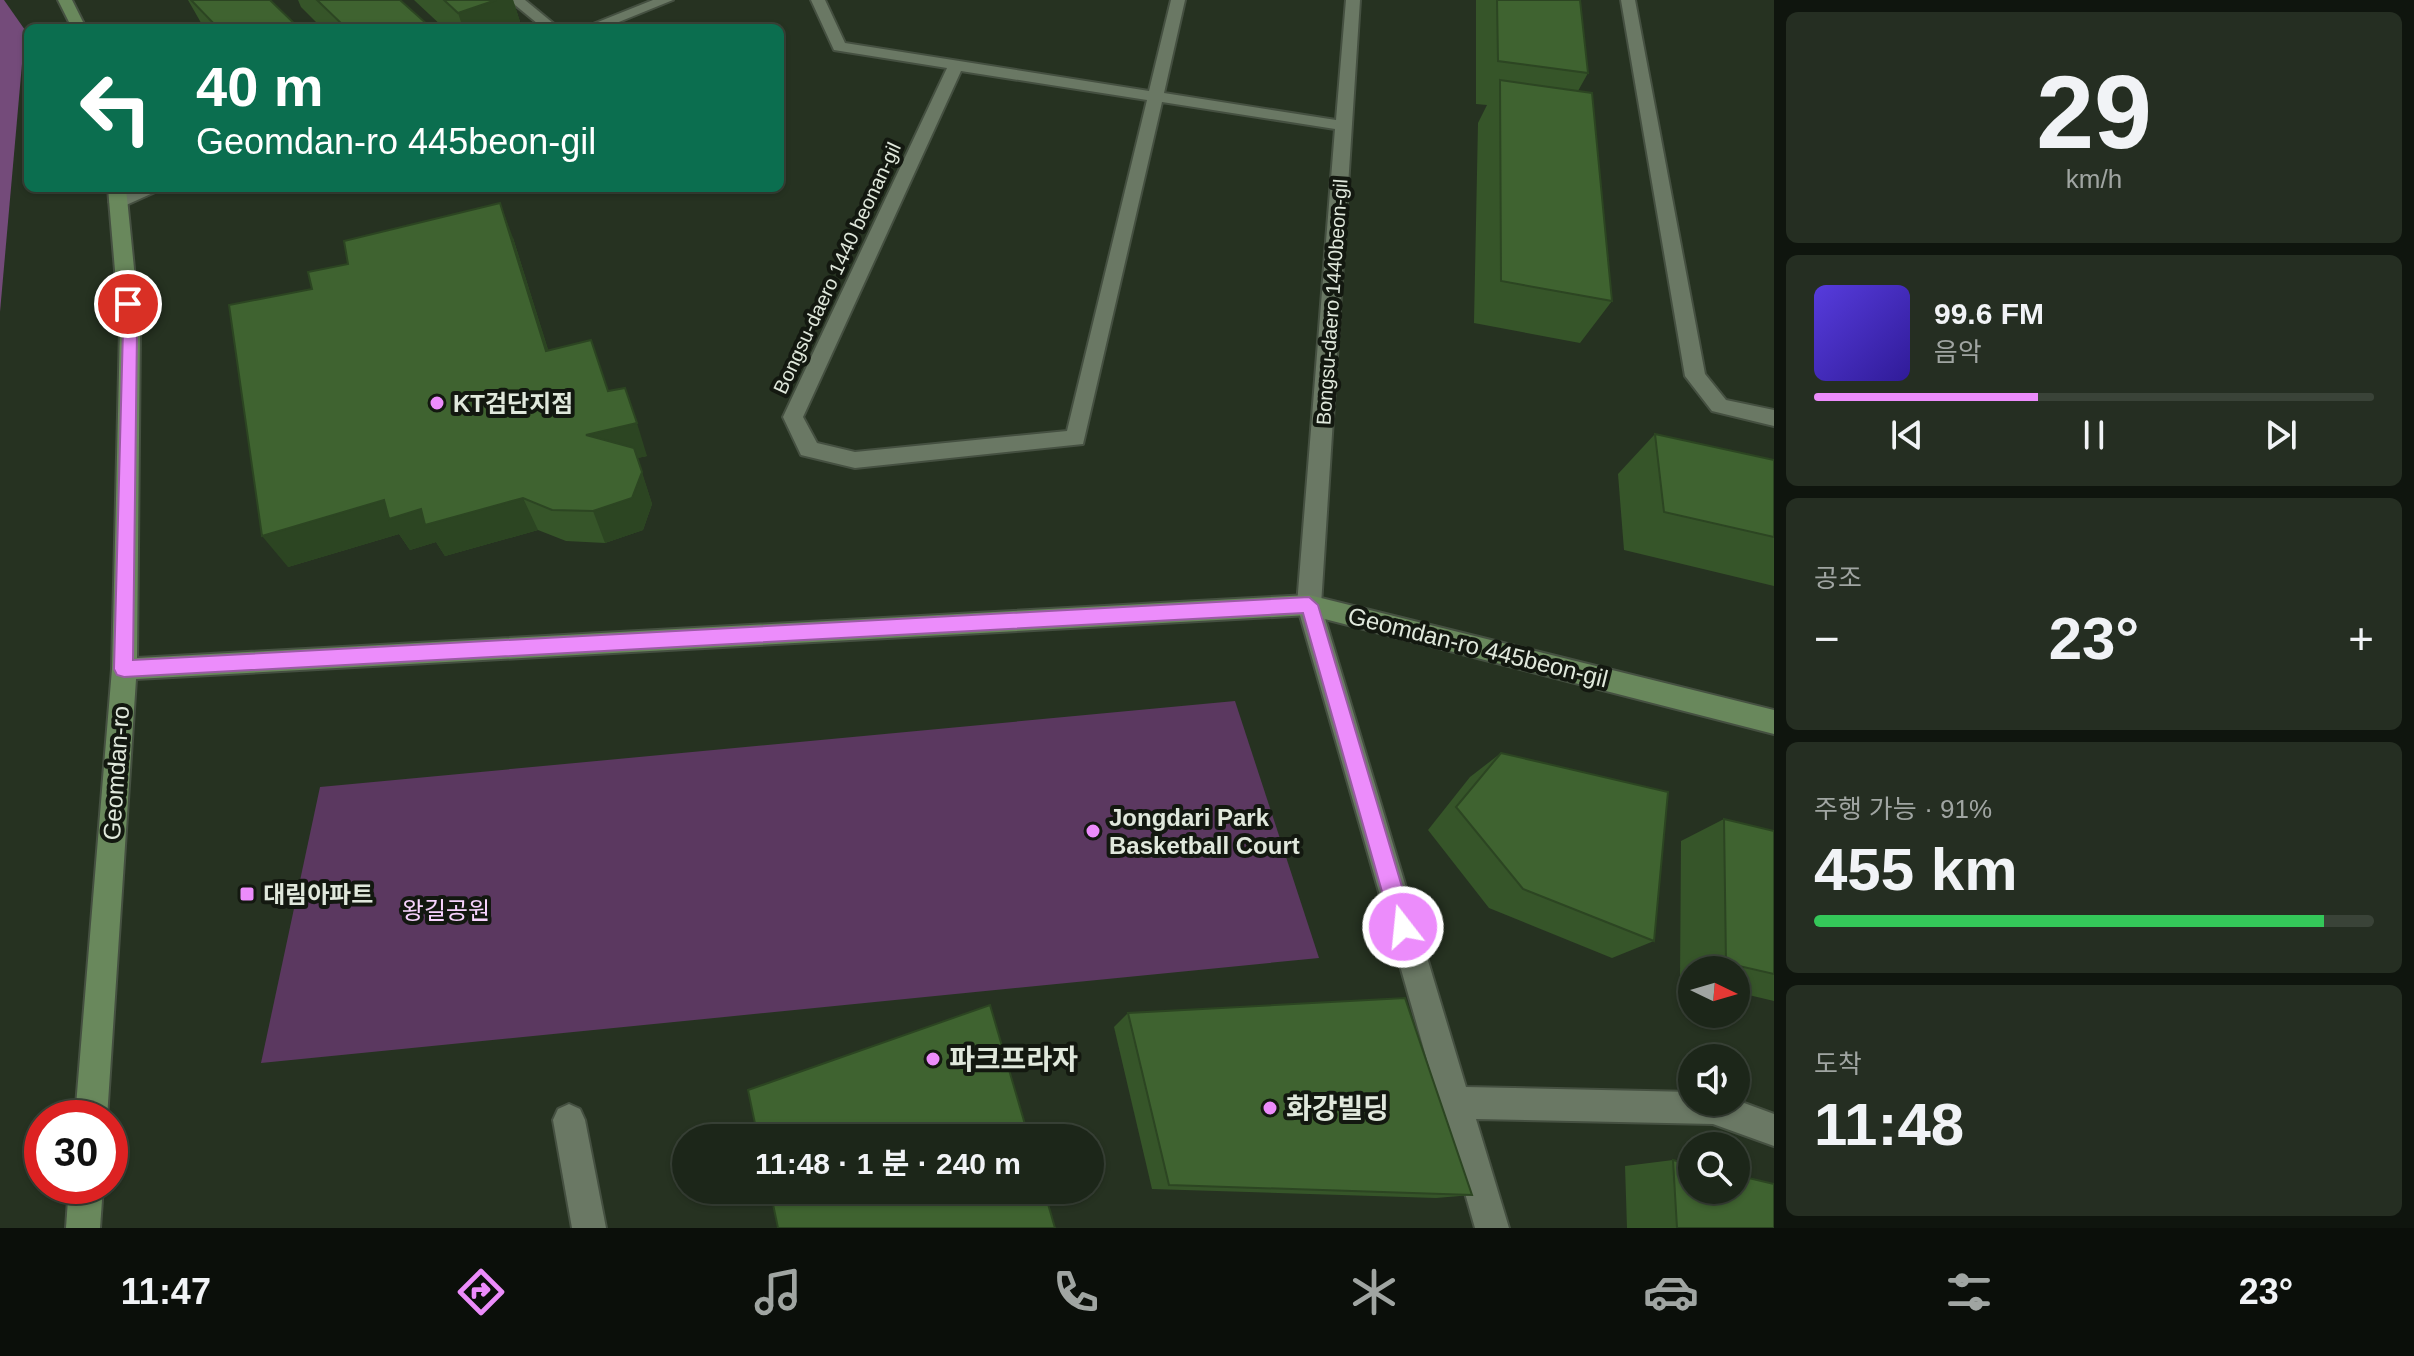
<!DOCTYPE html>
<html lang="ko">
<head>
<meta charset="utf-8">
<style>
	:root { --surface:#1c2619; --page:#252e22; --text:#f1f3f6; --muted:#a0a5a2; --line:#3a4338; --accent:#ec8cfb }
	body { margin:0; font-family:Helvetica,"Noto Sans KR",sans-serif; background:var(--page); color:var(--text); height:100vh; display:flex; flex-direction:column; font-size:30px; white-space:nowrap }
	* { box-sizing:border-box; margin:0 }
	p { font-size:26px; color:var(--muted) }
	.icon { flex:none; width:44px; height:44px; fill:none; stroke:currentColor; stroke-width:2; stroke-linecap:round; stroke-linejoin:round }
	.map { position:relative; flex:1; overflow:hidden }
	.details { display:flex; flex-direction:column; gap:12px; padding:12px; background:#0f150e; width:640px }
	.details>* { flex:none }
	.top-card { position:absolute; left:24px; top:24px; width:760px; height:168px; border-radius:12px; box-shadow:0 2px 6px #0004,0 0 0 2px var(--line); background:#0b6e4f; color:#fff; overflow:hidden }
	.needle { width:52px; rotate:95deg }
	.controls { position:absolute; left:1678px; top:956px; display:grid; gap:16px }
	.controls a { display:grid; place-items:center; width:72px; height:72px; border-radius:50%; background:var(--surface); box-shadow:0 2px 6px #0004,0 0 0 2px var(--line); font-size:40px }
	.speed { position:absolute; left:24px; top:1100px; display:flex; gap:16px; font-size:40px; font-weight:700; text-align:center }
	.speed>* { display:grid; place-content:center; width:104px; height:104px; border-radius:50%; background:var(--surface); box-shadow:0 2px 6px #0004,0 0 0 2px var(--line); line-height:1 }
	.speed .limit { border:12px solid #d22; background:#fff; color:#111 }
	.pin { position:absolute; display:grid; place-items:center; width:68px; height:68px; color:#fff; margin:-34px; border:4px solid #fff; border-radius:50%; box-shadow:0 2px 8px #0007 }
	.me { position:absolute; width:88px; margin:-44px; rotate:344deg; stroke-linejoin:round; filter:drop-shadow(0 0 6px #0008) }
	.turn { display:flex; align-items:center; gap:28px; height:168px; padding:0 40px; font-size:36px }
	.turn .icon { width:104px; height:104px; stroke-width:2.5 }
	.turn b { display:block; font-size:56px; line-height:68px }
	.big { font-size:60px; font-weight:700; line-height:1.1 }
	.details .widget { flex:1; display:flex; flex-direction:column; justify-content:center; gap:12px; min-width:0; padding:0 28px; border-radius:12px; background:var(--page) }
	.details .dial { align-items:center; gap:0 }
	.dial b { font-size:104px; line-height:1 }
	.song { display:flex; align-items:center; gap:24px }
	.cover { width:96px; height:96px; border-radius:12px; background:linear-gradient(135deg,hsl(250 70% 55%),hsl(250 70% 35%)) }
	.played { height:8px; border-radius:4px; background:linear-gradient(90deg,var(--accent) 40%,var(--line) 40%) }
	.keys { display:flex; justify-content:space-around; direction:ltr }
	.heat { display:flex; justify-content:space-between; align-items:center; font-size:44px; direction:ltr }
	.charge { height:12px; border-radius:6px; background:linear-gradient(90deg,#34c759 91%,var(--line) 0) }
	.trip { position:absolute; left:672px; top:1124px; width:432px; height:80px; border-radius:40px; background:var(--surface); box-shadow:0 2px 6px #0004,0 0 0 2px var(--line); font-weight:700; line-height:80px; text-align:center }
	.menu { display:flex; height:128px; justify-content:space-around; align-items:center; background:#0b0f0a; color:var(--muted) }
	.menu .icon { width:56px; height:56px }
	.menu .current { color:var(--accent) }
	.menu b { font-size:36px; color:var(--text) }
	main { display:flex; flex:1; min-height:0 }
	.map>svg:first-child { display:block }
	.green { fill:#5b3860 }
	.forest { fill:#744b7a }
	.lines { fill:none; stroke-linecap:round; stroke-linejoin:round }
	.lane-casing { stroke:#455041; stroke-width:4 }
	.street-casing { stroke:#455041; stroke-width:4 }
	.secondary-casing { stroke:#455041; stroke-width:4 }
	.lane { fill:#6a7864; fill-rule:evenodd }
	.street { fill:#6a7864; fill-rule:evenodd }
	.secondary { fill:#69885c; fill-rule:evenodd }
	.wall { fill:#365529 }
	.shaded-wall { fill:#2c4522 }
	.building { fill:#3f6330; stroke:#2c4522; stroke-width:2 }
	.route { fill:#ec8cfb; stroke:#995ba3; stroke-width:2 }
	.poi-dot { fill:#ec8cfb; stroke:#131810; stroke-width:3 }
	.labels { text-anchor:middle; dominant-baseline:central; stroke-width:8; stroke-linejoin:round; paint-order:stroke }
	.far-street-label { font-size:20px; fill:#e0e8dc; stroke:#131810 }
	.poi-label { font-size:24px; font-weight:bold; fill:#e0e8dc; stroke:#131810; text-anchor:start }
	.street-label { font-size:24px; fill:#e0e8dc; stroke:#131810 }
	.park-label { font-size:24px; fill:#f8d3fe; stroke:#131810 }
	.near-poi-label { font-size:28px; font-weight:bold; fill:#e0e8dc; stroke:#131810; text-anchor:start }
</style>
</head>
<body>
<main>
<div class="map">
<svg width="1774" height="1228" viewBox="0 0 1774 1228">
	<rect width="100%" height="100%" fill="#263221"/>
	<!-- green -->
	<polygon class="green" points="1235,701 1319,958 261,1063 320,787"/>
	<!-- forest -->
	<polygon class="forest" points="0,0 4,0 25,30 0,312"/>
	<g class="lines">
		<!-- lane casing -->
		<g class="lane-casing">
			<g id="lane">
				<polygon points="509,0 525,0 559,28 543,28"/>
				<polygon points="1621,0 1635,0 1705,374 1726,400 1774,410 1774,426 1712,411 1685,376"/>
			</g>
		</g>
		<!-- street casing -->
		<g class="street-casing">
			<g id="street">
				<polygon points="653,0 673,0 604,28 583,28"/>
				<path d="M811 0H825L845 43 1149 91 1171 0H1185L1164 93 1336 120 1346 0H1360L1321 605 1466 1087 1692 1092V1102L1736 1100 1774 1114V1146L1713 1124 1476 1119 1509 1228H1475L1297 605 1335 129 1162 102 1083 444 855 468 801 455 783 417 947 68 834 50ZM961 71 1147 100 1067 431 855 452 817 443 803 417Z"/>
				<polygon points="139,188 164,188 124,206 118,207 109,202"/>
				<polygon points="569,1104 580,1109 585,1120 606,1228 572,1228 553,1120 558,1109"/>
			</g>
		</g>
		<!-- secondary casing -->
		<g class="secondary-casing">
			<g id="secondary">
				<polygon points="58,0 72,0 86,28 72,28"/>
				<polygon points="108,188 126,188 140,329 137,658 1309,595 1774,710 1774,734 1309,615 136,679 107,1118 75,1118 112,669 120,329"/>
				<polygon points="69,1186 103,1186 100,1228 66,1228"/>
			</g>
		</g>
		<!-- lane -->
		<use href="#lane" class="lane"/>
		<!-- street -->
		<use href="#street" class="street"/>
		<!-- secondary -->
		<use href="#secondary" class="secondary"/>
	</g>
	<!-- wall -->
	<g class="wall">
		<polygon points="188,0 270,0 299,28 204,28"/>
		<polygon points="298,0 400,0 430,28 322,28 301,7"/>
		<polygon points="414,0 513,0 522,28 444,28"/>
		<polygon points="1476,0 1580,0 1588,73 1578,91 1612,301 1580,343 1474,323 1478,123 1487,105 1476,104"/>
		<polygon points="513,238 548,350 608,391 647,456 637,458 652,504 643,530 605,543 566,541 538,530 445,556 436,542 410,550 399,534 288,567 312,289"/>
		<polygon points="1655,434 1774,460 1774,586 1624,550 1618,474"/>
		<polygon points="1501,753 1654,941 1612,958 1489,908 1428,830 1470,777"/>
		<polygon points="1724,819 1774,831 1774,1001 1736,992 1736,970 1692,970 1692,982 1680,979 1681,841"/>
		<polygon points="1128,1013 1472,1195 1436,1198 1152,1189 1114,1027"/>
		<polygon points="1673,1160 1774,1228 1627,1228 1625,1166"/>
	</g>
	<!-- shaded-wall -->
	<g class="shaded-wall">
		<polygon points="496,0 513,0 522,28 463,28 458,13"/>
		<polygon points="500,203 513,238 559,384 546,351"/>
		<polygon points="637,423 647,456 598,467 586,435"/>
		<polygon points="642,472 652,504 643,530 605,543 593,511"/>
		<polygon points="523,498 538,530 445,556 436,542 410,550 399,534 288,567 262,536 384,500 421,509"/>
	</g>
	<!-- building -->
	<g class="building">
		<polygon points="191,0 270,0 299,28 218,28"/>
		<polygon points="317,0 400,0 428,25 419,28 346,28"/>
		<polygon points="444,0 496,0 458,13"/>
		<polygon points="1497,0 1580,0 1588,73 1498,61"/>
		<polygon points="1500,80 1592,93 1612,301 1501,281"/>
		<polygon points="500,203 546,351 591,340 608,391 625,388 637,423 586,435 634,448 642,472 632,498 593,511 552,510 523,498 425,525 421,509 389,519 384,500 262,536 229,305 312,289 308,272 348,264 344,241"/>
		<polygon points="1655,434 1774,460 1774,537 1664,512"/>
		<polygon points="1501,753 1668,792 1654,941 1523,889 1456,807"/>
		<polygon points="1724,819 1774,831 1774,974 1726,963"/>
		<polygon points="1405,998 1472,1195 1169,1185 1128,1013"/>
		<polygon points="990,1005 1029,1138 758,1138 748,1090"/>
		<polygon points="1673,1160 1692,1165 1692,1190 1736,1190 1736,1175 1774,1184 1774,1228 1677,1228"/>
		<polygon points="770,1190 1044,1190 1055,1228 778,1228"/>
	</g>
	<!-- route -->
	<polygon class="route" points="128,299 135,304 137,329 133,660 1309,597 1318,605 1414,927 1411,935 1403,938 1395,935 1392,927 1303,613 124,677 117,675 114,669 123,329 120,304"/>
	<!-- markers -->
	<g class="poi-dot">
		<circle cx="437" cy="403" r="8"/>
		<circle cx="1093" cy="831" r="8"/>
		<rect x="239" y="886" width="16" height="16" rx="4"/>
		<circle cx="933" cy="1059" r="8"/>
		<circle cx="1270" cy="1108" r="8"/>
	</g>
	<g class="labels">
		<!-- far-street labels -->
		<g class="far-street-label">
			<text transform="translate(837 268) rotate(-65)">Bongsu-daero 1440 beonan-gil</text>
			<text transform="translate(1332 302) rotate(-86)">Bongsu-daero 1440beon-gil</text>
		</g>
		<!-- poi labels -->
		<g class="poi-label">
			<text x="453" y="403">KT검단지점</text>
			<text x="1109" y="817">Jongdari Park<tspan x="1109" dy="28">Basketball Court</tspan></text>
			<text x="263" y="894">대림아파트</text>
		</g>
		<!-- street labels -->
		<g class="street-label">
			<text transform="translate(1478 647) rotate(14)">Geomdan-ro 445beon-gil</text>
			<text transform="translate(116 773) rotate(-86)">Geomdan-ro</text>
		</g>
		<!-- park labels -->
		<g class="park-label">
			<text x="446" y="910">왕길공원</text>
		</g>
		<!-- near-poi labels -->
		<g class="near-poi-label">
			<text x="949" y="1059">파크프라자</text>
			<text x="1286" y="1108">화강빌딩</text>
		</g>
	</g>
</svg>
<div class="controls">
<a><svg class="needle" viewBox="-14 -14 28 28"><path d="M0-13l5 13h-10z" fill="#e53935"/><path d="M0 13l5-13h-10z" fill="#a0a5a2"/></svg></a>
<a><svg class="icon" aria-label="sound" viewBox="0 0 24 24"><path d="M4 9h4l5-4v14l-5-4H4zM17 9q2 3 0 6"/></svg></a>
<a><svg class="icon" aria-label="search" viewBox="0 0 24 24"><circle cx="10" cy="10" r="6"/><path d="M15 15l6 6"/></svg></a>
</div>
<div class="speed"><div class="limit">30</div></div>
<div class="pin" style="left:128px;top:304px;background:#d93025"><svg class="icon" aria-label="arrive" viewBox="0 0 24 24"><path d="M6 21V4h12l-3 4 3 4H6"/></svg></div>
<svg class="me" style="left:1403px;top:927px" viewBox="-20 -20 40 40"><circle r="17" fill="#ec8cfb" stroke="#fff" stroke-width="3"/><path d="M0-11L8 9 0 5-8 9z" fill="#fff"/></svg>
<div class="trip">11:48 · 1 분 · 240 m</div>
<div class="top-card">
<div class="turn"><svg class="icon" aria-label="left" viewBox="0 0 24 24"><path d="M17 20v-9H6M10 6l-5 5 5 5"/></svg><div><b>40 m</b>Geomdan-ro 445beon-gil</div></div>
</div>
</div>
<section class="details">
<div class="widget dial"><b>29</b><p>km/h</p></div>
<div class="widget">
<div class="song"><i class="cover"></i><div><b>99.6 FM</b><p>음악</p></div></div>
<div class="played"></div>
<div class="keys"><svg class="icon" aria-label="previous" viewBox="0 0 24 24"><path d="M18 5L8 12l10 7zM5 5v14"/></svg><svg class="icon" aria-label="pause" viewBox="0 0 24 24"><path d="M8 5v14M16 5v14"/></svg><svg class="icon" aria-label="next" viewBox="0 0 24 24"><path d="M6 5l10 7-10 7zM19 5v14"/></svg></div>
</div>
<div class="widget"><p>공조</p>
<div class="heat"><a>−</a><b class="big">23°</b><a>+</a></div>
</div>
<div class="widget"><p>주행 가능 · 91%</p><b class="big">455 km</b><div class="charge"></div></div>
<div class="widget"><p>도착</p><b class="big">11:48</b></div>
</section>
</main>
<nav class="menu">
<b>11:47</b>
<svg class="icon current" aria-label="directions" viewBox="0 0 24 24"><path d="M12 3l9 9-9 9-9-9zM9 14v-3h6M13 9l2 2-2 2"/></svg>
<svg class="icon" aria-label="music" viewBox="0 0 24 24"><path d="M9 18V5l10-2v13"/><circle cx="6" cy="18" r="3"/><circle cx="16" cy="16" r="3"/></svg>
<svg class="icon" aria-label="phone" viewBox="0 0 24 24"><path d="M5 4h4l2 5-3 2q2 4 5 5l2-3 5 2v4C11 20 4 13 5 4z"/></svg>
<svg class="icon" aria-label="climate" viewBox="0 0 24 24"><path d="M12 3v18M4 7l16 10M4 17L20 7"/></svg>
<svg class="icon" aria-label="car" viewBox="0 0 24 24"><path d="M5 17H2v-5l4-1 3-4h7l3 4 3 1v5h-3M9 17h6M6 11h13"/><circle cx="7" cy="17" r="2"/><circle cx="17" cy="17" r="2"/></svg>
<svg class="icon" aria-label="filters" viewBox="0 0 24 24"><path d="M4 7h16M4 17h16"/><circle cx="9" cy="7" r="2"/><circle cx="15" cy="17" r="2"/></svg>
<b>23°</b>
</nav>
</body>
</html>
